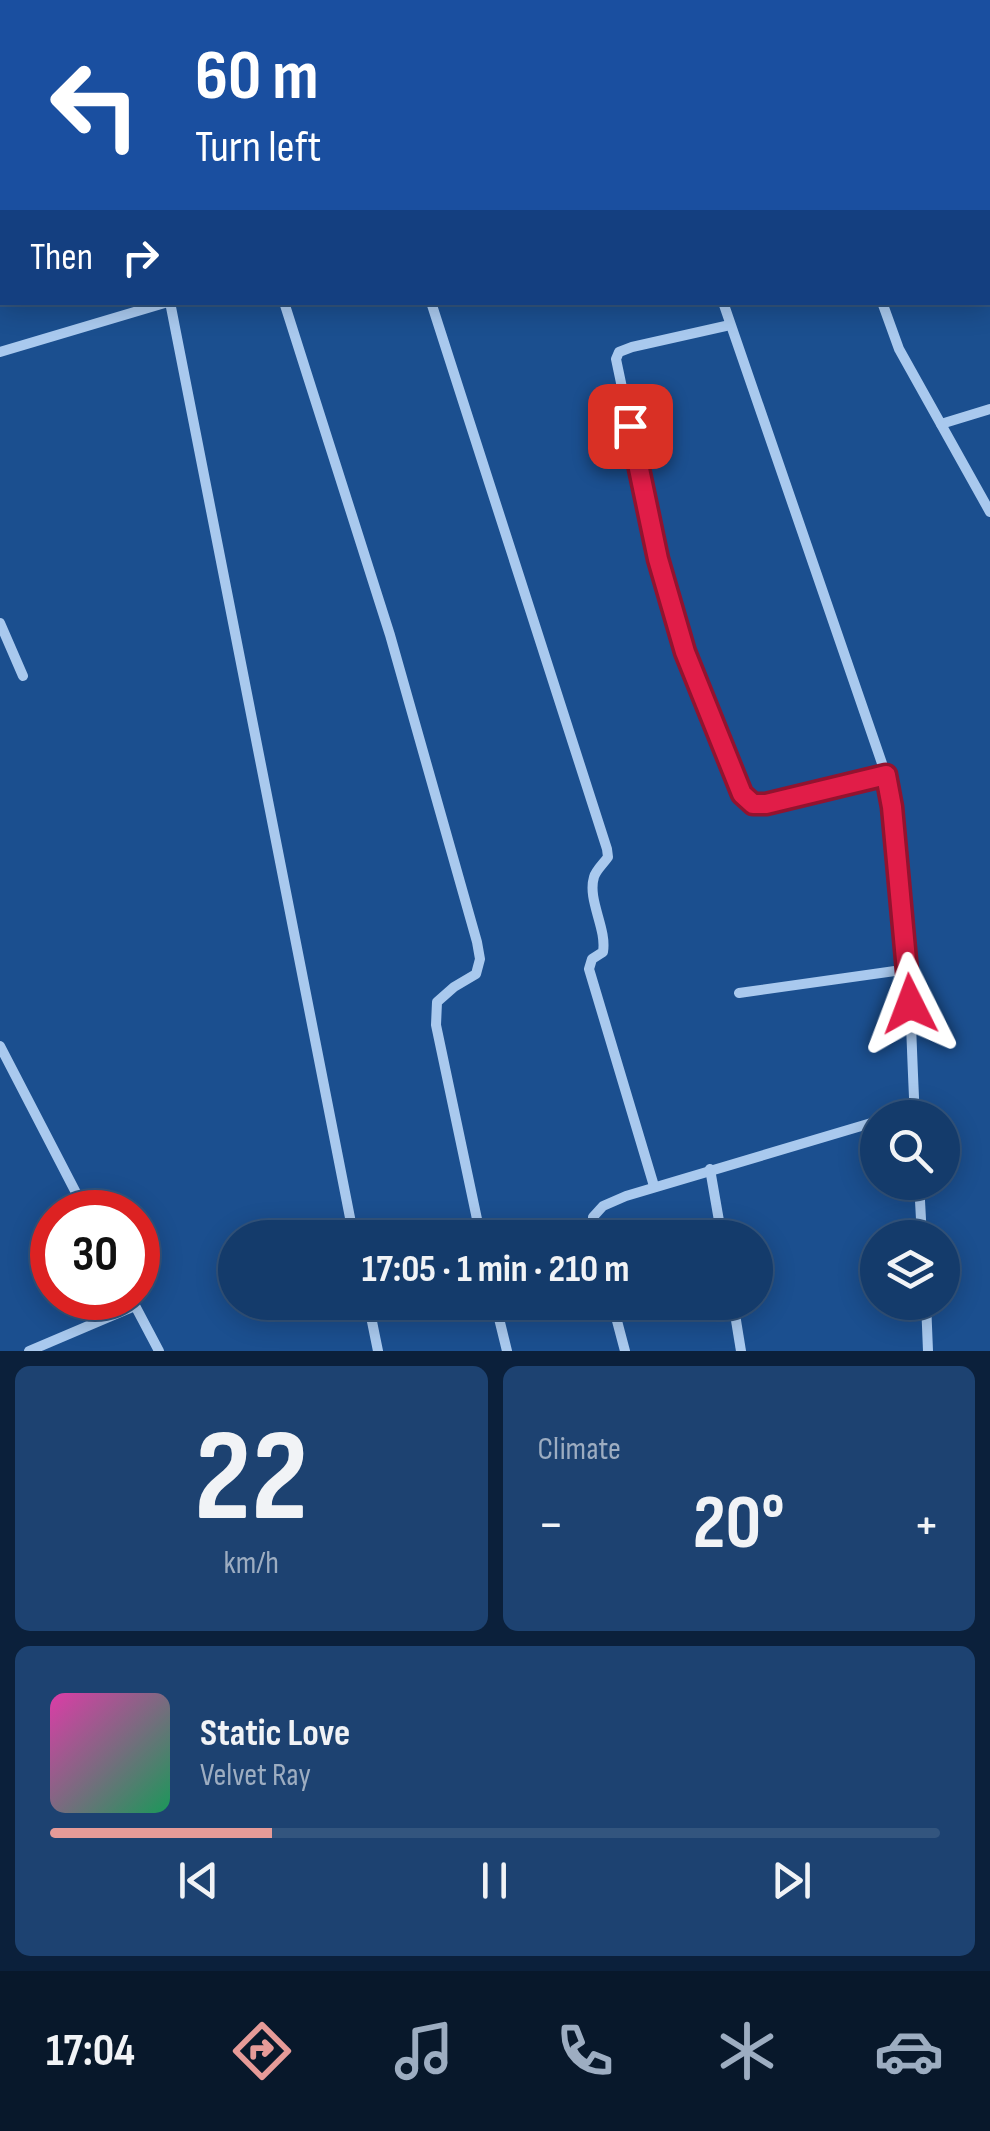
<!DOCTYPE html>
<html lang="en">
<head>
<meta charset="utf-8">
<style>
	:root { --surface:#143b6b; --page:#1d4271; --text:#f1f3f6; --muted:#9dadc1; --line:#33557e; --accent:#e69b98 }
	body { margin:0; font-family:"Sofia Sans Condensed",sans-serif; background:var(--page); color:var(--text); height:100vh; display:flex; flex-direction:column; font-size:38px; white-space:nowrap }
	* { box-sizing:border-box; margin:0 }
	p { font-size:32px; color:var(--muted) }
	.icon { flex:none; width:55px; height:55px; fill:none; stroke:currentColor; stroke-width:2; stroke-linecap:round; stroke-linejoin:round }
	.map { position:relative; height:1351px; overflow:hidden }
	.panel { display:flex; flex-direction:column; gap:15px; padding:15px; background:#0b203b; flex:1 }
	.panel>* { flex:none }
	.banner { position:absolute; left:0px; top:0px; width:990px; height:305px; box-shadow:0 5px 25px #0003,0 0 0 2px var(--line); background:#1a4fa0; color:#fff; overflow:hidden }
	.tools { position:absolute; left:860px; top:1100px; display:grid; gap:20px }
	.tools a { display:grid; place-items:center; width:100px; height:100px; border-radius:50%; background:var(--surface); box-shadow:0 5px 25px #0003,0 0 0 2px var(--line); font-size:50px }
	.speed { position:absolute; left:30px; top:1190px; display:flex; gap:20px; font-size:50px; font-weight:700; text-align:center }
	.speed>* { display:grid; place-content:center; width:130px; height:130px; border-radius:50%; background:var(--surface); box-shadow:0 5px 25px #0003,0 0 0 2px var(--line); line-height:1 }
	.speed .limit { border:15px solid #d22; background:#fff; color:#111 }
	.pin { position:absolute; display:grid; place-items:center; width:85px; height:85px; color:#fff; margin:-42px; border-radius:20px; box-shadow:0 5px 15px #0006 }
	.me { position:absolute; width:110px; margin:-55px; rotate:357deg; stroke-linejoin:round; filter:drop-shadow(0 0 8px #0008) }
	.turn { display:flex; align-items:center; gap:35px; height:210px; padding:0 30px; font-size:45px }
	.turn .icon { width:130px; height:130px; stroke-width:2.5 }
	.turn b { display:block; font-size:70px; line-height:85px }
	.then { display:flex; align-items:center; height:95px; padding:0 30px; background:#0003; gap:20px; font-size:38px }
	.big { font-size:75px; font-weight:700; line-height:1.1 }
	.panel .tile { flex:1; display:flex; flex-direction:column; justify-content:center; gap:15px; min-width:0; padding:0 35px; border-radius:15px; background:var(--page) }
	.panel .dial { align-items:center; gap:0 }
	.dial b { font-size:130px; line-height:1 }
	.song { display:flex; align-items:center; gap:30px }
	.cover { width:120px; height:120px; border-radius:15px; background:linear-gradient(135deg,hsl(320 70% 55%),hsl(150 70% 35%)) }
	.played { height:10px; border-radius:5px; background:linear-gradient(90deg,var(--accent) 25%,var(--line) 25%) }
	.keys { display:flex; justify-content:space-around; direction:ltr }
	.heat { display:flex; justify-content:space-between; align-items:center; font-size:55px; direction:ltr }
	.panel .tiles { flex:1; display:grid; gap:15px; grid-template-columns:1fr 1fr }
	.tile:last-child { grid-column:span 2 }
	.trip { position:absolute; left:218px; top:1220px; width:555px; height:100px; border-radius:50px; background:var(--surface); box-shadow:0 5px 25px #0003,0 0 0 2px var(--line); font-weight:700; line-height:100px; text-align:center }
	.tab-bar { display:flex; height:160px; justify-content:space-around; align-items:center; background:#08182b; color:var(--muted) }
	.tab-bar .icon { width:70px; height:70px }
	.tab-bar .current { color:var(--accent) }
	.tab-bar b { font-size:45px; color:var(--text) }
	.map>svg:first-child { display:block }
	.lines { fill:none; stroke-linecap:round; stroke-linejoin:round }
	.street { stroke:#a9c9ee; stroke-width:10 }
	.route-casing { stroke:#92132f; stroke-width:25 }
	.route { stroke:#e11d48; stroke-width:18 }
</style>
</head>
<body>
<div class="map">
<svg width="990" height="1351" viewBox="0 0 990 1351">
	<rect width="100%" height="100%" fill="#1b4f8f"/>
	<g class="lines">
		<!-- street -->
		<g class="street">
			<polyline points="76,0 77,2"/>
			<polyline points="179,0 180,2"/>
			<polyline points="332,0 333,2"/>
			<polyline points="474,0 475,2"/>
			<polyline points="621,0 622,2"/>
			<polyline points="801,0 801,2"/>
			<polyline points="988,11 990,10"/>
			<polyline points="0,28 2,27"/>
			<polyline points="988,154 990,153"/>
			<polyline points="0,210 2,209"/>
			<polyline points="170,302 354,1238"/>
			<polyline points="284,302 390,635 477,942 480,959 476,974 454,987 437,1002 436,1025 481,1238"/>
			<path d="M431 302 607 849 608 857C604 863 596 870 594 877 587 900 607 928 603 952L592 959 589 969 654 1186"/>
			<path d="M723 302 886 775C910 887 909 1004 915 1118"/>
			<polyline points="882,302 899,349 990,512"/>
			<polyline points="730,325 632,347 619,352 616,359 658,559 685,652 742,794 753,804 886,775"/>
			<polyline points="0,352 168,302"/>
			<polyline points="941,424 990,409"/>
			<polyline points="0,623 23,676"/>
			<polyline points="739,993 909,969"/>
			<polyline points="0,1046 86,1212"/>
			<polyline points="889,1118 915,1110"/>
			<polyline points="710,1169 722,1238"/>
			<polyline points="919,1182 922,1238"/>
			<polyline points="595,1238 593,1217 603,1206 626,1196 878,1121"/>
			<polyline points="131,1298 159,1351"/>
			<polyline points="368,1302 378,1351"/>
			<polyline points="495,1302 507,1351"/>
			<polyline points="612,1302 625,1351"/>
			<polyline points="733,1302 741,1351"/>
			<polyline points="926,1302 928,1351"/>
			<polyline points="29,1351 135,1306"/>
		</g>
	</g>
	<g class="lines">
		<!-- route casing -->
		<g class="route-casing">
			<polyline id="route" points="630,426 658,559 685,652 742,794 753,804 766,804 886,775 892,807 910,1004"/>
		</g>
		<!-- route -->
		<use href="#route" class="route"/>
	</g>
</svg>
<div class="tools">
<a><svg class="icon" aria-label="search" viewBox="0 0 24 24"><circle cx="10" cy="10" r="6"/><path d="M15 15l6 6"/></svg></a>
<a><svg class="icon" aria-label="layers" viewBox="0 0 24 24"><path d="M12 4l9 5-9 5-9-5zM3 14l9 5 9-5"/></svg></a>
</div>
<div class="speed"><div class="limit">30</div></div>
<div class="pin" style="left:630px;top:426px;background:#d93025"><svg class="icon" aria-label="arrive" viewBox="0 0 24 24"><path d="M6 21V4h12l-3 4 3 4H6"/></svg></div>
<svg class="me" style="left:910px;top:1004px" viewBox="-20 -20 40 40"><path d="M0-17L14 15 0 8-14 15z" fill="#e11d48" stroke="#fff" stroke-width="4"/></svg>
<div class="trip">17:05 · 1 min · 210 m</div>
<div class="banner">
<div class="turn"><svg class="icon" aria-label="left" viewBox="0 0 24 24"><path d="M17 20v-9H6M10 6l-5 5 5 5"/></svg><div><b>60 m</b>Turn left</div></div>
<div class="then">Then<svg class="icon" aria-label="right" viewBox="0 0 24 24"><path d="M7 20v-9h11M14 6l5 5-5 5"/></svg></div>
</div>
</div>
<section class="panel">
<div class="tiles">
<div class="tile dial"><b>22</b><p>km/h</p></div>
<div class="tile"><p>Climate</p>
<div class="heat"><a>−</a><b class="big">20°</b><a>+</a></div>
</div>
<div class="tile">
<div class="song"><i class="cover"></i><div><b>Static Love</b><p>Velvet Ray</p></div></div>
<div class="played"></div>
<div class="keys"><svg class="icon" aria-label="previous" viewBox="0 0 24 24"><path d="M18 5L8 12l10 7zM5 5v14"/></svg><svg class="icon" aria-label="pause" viewBox="0 0 24 24"><path d="M8 5v14M16 5v14"/></svg><svg class="icon" aria-label="next" viewBox="0 0 24 24"><path d="M6 5l10 7-10 7zM19 5v14"/></svg></div>
</div>
</div>
</section>
<nav class="tab-bar">
<b>17:04</b>
<svg class="icon current" aria-label="directions" viewBox="0 0 24 24"><path d="M12 3l9 9-9 9-9-9zM9 14v-3h6M13 9l2 2-2 2"/></svg>
<svg class="icon" aria-label="music" viewBox="0 0 24 24"><path d="M9 18V5l10-2v13"/><circle cx="6" cy="18" r="3"/><circle cx="16" cy="16" r="3"/></svg>
<svg class="icon" aria-label="phone" viewBox="0 0 24 24"><path d="M5 4h4l2 5-3 2q2 4 5 5l2-3 5 2v4C11 20 4 13 5 4z"/></svg>
<svg class="icon" aria-label="climate" viewBox="0 0 24 24"><path d="M12 3v18M4 7l16 10M4 17L20 7"/></svg>
<svg class="icon" aria-label="car" viewBox="0 0 24 24"><path d="M5 17H2v-5l4-1 3-4h7l3 4 3 1v5h-3M9 17h6M6 11h13"/><circle cx="7" cy="17" r="2"/><circle cx="17" cy="17" r="2"/></svg>
</nav>
</body>
</html>
